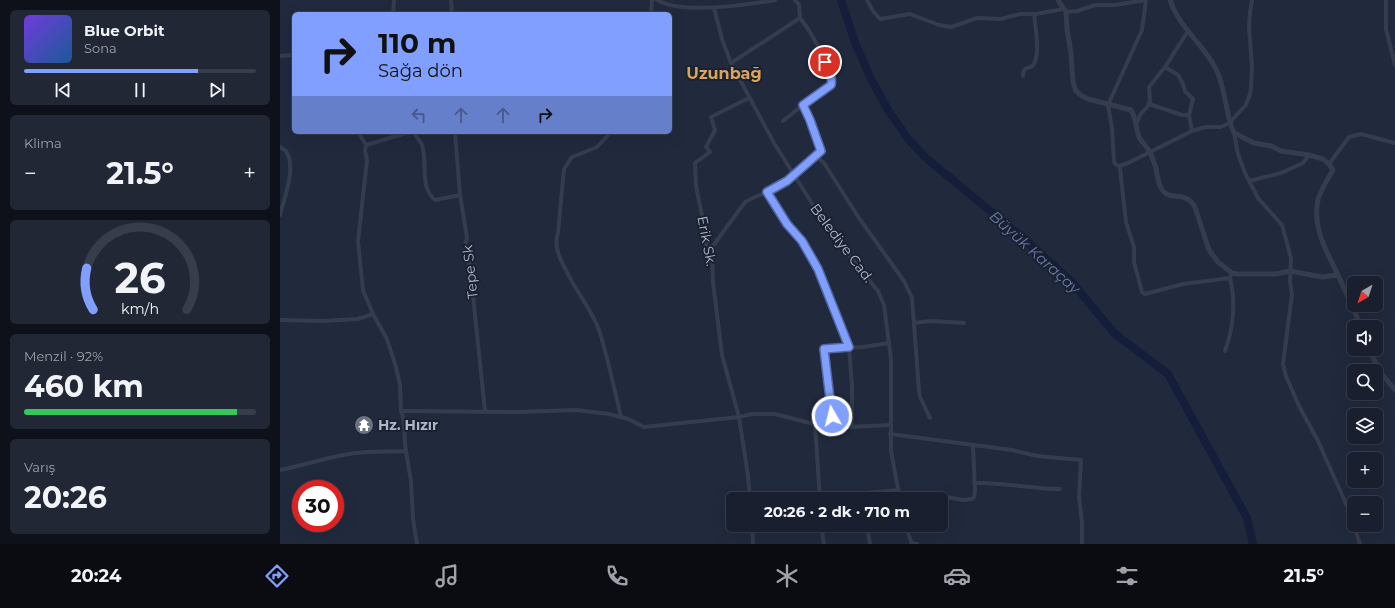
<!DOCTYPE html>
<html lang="tr">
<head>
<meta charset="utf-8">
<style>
	:root { --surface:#191f2e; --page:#222736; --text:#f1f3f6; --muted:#9fa2aa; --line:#373d4a; --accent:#809ffe }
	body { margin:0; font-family:Montserrat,sans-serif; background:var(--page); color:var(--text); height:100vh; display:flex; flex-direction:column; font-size:15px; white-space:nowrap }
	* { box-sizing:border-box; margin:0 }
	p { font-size:13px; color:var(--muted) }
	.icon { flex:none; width:22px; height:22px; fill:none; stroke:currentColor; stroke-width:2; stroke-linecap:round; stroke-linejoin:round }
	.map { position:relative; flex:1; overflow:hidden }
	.drawer { display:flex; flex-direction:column; gap:10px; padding:10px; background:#0e1119; width:280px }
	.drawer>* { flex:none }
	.guide { position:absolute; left:12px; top:12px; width:380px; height:122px; border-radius:6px; box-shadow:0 4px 16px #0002,0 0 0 1px var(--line); background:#809ffe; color:#111; overflow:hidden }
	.needle { width:26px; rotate:219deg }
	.fabs { position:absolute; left:1067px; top:276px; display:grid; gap:8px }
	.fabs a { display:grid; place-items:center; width:36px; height:36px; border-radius:6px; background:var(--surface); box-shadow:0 4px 16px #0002,0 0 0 1px var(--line); font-size:20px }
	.speed { position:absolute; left:12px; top:480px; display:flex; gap:8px; font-size:20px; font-weight:700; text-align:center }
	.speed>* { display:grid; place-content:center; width:52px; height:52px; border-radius:50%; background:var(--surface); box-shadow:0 4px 16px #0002,0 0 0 1px var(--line); line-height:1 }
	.speed .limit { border:6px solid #d22; background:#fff; color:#111 }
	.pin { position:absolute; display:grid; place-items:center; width:34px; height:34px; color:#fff; margin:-17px; border:2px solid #fff; border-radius:50%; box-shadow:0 1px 4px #0007 }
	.me { position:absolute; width:44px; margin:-22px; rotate:352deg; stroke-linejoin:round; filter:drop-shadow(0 0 3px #0008) }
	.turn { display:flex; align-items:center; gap:14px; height:84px; padding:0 20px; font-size:18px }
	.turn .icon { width:52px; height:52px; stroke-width:2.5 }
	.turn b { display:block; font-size:28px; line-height:34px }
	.lanes { display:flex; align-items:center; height:38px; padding:0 20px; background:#0003; justify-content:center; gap:20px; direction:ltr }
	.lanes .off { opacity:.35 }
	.big { font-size:30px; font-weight:700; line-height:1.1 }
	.drawer .widget { flex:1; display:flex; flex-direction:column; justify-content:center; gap:6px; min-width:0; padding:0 14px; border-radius:6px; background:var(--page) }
	.drawer .dial { align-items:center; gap:0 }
	.dial svg { height:104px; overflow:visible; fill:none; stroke:var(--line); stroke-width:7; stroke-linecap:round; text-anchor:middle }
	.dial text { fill:var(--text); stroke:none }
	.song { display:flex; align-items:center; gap:12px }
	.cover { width:48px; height:48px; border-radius:6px; background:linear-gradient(135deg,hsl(260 70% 55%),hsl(210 70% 35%)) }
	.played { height:4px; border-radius:2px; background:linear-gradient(90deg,var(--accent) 75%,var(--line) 75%) }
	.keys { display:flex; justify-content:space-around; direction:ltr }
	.heat { display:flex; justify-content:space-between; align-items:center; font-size:22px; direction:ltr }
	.charge { height:6px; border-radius:3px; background:linear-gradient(90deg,#34c759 92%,var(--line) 0) }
	.trip { position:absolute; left:446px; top:492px; width:222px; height:40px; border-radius:6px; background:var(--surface); box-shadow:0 4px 16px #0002,0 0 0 1px var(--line); font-weight:700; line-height:40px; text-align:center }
	.dock { display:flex; height:64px; justify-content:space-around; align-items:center; background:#0a0c12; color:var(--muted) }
	.dock .icon { width:28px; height:28px }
	.dock .current { color:var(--accent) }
	.dock b { font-size:18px; color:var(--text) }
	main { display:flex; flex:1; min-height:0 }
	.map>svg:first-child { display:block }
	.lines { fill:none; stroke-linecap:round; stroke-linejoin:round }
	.river { stroke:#141e3b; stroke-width:8 }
	.minor { stroke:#353c4d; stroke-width:4 }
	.tertiary { stroke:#353c4d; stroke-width:5 }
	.route-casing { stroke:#5367a5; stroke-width:10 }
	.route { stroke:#809ffe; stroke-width:7 }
	.labels { text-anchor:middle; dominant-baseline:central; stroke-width:4; stroke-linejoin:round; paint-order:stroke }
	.street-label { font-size:14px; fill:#b0b6c8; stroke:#1a2131 }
	.poi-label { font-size:14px; font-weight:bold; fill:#b0b6c8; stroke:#1a2131; text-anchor:start }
	.water-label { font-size:15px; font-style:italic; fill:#677aa9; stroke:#1a2131 }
	.quarter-label { font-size:16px; font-weight:bold; fill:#daa45a; stroke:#1a2131 }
</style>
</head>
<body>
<main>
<section class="drawer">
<div class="widget">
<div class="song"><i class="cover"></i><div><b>Blue Orbit</b><p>Sona</p></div></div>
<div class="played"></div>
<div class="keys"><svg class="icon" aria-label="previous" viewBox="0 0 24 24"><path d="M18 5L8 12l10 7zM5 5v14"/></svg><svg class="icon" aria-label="pause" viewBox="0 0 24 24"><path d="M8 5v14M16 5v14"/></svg><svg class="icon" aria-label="next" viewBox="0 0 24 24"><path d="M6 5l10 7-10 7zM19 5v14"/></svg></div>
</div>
<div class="widget"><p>Klima</p>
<div class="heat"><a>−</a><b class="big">21.5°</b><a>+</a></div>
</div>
<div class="widget dial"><svg viewBox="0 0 100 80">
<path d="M14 69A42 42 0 1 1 86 69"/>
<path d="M14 69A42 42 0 0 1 9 37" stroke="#809ffe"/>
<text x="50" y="56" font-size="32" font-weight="700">26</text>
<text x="50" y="72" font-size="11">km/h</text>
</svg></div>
<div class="widget"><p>Menzil · 92%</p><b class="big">460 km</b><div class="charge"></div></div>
<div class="widget"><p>Varış</p><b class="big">20:26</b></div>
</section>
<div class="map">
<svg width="1115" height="544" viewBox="0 0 1115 544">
	<rect width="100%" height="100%" fill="#21293d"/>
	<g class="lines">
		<!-- river -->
		<polyline class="river" points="561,0 576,45 591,79 608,110 628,139 646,158 743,238 791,281 834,333 888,374 967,518 973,544"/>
		<!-- minor -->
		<g class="minor">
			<polyline points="171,0 172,14"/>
			<path d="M377 0C403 15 466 5 495 0"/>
			<polyline points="587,0 593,11 600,19 630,14 659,25 671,27 697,18 721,19 740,14 756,14 783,9"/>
			<polyline points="1106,0 1106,29 1115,65"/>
			<polyline points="434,8 442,39 451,63 494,143 533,205 560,244 598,291 604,305 611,359 611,451 620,499"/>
			<polyline points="786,12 797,11 815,5 835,5 866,0 862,30 828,105 832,128 834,161 835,164 839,166 840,169 846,222 854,247 854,262 862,292 865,294 903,284 950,278 952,273"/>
			<polyline points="113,14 114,0"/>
			<polyline points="371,14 372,0"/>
			<polyline points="0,56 14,55"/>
			<polyline points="451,63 520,18"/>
			<polyline points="885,67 898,75 903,84 905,91 913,99 909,115 912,131"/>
			<path d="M743 76C743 69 745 68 751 67 762 60 755 26 754 14"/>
			<polyline points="469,98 431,117 435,130 426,147 430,152 415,163 416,186 426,235 426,245 432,252 433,282 442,355 459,417 468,476 470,499"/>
			<polyline points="869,104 902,115 909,115"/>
			<polyline points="523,105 541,149 541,151 536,156"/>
			<polyline points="503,121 535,95 551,85 552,82 538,46 528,29 520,18 519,5 515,0"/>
			<polyline points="856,125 860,115 868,106 870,100 869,87 885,67 908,31"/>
			<polyline points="78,132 86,145 85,151 87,160 78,241 83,290 93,314 107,339 116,367 120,385 121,411 124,421 125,445 131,481 133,519 137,544"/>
			<path d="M133 132C136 136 140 141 142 145 148 163 139 187 155 200L180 195"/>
			<polyline points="175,132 180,195 187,237 185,246 190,267 205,411"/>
			<path d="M331 132 317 147 292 157 284 169 278 233C273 247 281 261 288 274 297 293 312 310 319 330 328 358 334 388 341 417"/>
			<polyline points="954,133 958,154 965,173 978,198 1002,225 1011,258 1010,282 1012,294 1003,364 1006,376 1019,406 1038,441 1067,506 1080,544"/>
			<polyline points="86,145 130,132"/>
			<path d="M0 147C3 149 6 150 7 153 16 169 4 199 0 215"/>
			<polyline points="1049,164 1069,137 1081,134 1115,143"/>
			<polyline points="839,166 848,163 912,131 926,127 941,127 949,123 966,105 970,94 971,88 972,67 969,27 970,12 972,0"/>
			<polyline points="969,181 1001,173 1023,163 1029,155"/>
			<polyline points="487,192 507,224 522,241 538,269 569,347 572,386 572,426"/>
			<polyline points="430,250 465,202 475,197 495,189 507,181 536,156 544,163 579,218 624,281 632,298 639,391 640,397 650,418"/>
			<polyline points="0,320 44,321 78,319 93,314"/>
			<polyline points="634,323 651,321 684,323"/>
			<path d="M945 351C954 326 956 303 950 278"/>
			<polyline points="121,411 238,412 296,410 329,414 348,419 364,427 459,417 472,414 495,414 549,428 610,425"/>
			<polyline points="535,425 540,499"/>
			<polyline points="553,428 544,349 583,347 609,343"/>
			<polyline points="610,434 732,450 757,456 801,460 799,497 802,523 802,544"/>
			<path d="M0 470C26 465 50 456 76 453 93 451 110 452 126 451"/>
			<path d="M694 483C723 482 751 489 780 489"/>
			<polyline points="619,494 656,495 683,500 692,499 694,497 695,491 693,445"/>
			<polyline points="583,499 582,494 585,493 619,490"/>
			<polyline points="472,525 473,544"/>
			<polyline points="541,525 544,544"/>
			<polyline points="587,525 590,544"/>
			<polyline points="625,525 632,544"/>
			<polyline points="631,543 637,544"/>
		</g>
		<!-- tertiary -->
		<g class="tertiary">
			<path d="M778 0 786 12 787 29 791 53 793 82 796 91 802 96 808 99 851 110C857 119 855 129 860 139 863 143 867 147 869 151 872 155 873 161 875 165 878 174 877 185 884 192 892 201 905 190 915 207L929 250 938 262 952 273 957 274H996L1010 271 1042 277 1058 275"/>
			<path d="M890 0C899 27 923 44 936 69 946 89 945 113 954 133L974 143 991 146 1001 151 1029 155 1043 159 1049 164 1053 170C1047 180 1041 189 1038 200 1032 227 1046 250 1057 273 1065 290 1074 310 1081 327"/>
			<polyline points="1088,349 1102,374 1115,390"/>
		</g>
	</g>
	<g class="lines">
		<!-- route casing -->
		<g class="route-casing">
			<path id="route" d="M545 62C548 69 553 78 551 85L523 105 530 120 541 151 507 181 487 192 507 224 522 241 538 269 569 347 544 349 552 416"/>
		</g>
		<!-- route -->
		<use href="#route" class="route"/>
	</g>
	<!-- icons -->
	<defs>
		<g id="temple-disc" transform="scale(1)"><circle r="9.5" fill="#6b7280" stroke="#1a2131"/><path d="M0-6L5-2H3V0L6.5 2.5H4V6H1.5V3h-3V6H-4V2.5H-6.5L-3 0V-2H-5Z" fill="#fff"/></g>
	</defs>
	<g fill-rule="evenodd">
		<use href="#temple-disc" x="84" y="425"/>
	</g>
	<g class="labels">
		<!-- street labels -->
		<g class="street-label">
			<text transform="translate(427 241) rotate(79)">Erik Sk.</text>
			<text transform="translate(562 243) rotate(53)">Belediye Cad.</text>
			<text transform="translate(190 272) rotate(-96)">Tepe Sk</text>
		</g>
		<!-- poi labels -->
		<g class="poi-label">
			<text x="98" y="425">Hz. Hızır</text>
		</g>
		<!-- water labels -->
		<g class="water-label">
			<text transform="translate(755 252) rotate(42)">Büyük Karaçay</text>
		</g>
		<!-- quarter labels -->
		<g class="quarter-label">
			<text x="444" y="73">Uzunbağ</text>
		</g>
	</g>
</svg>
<div class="fabs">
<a><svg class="needle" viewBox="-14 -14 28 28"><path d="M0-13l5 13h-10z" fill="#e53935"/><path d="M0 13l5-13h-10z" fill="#9fa2aa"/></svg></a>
<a><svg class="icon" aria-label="sound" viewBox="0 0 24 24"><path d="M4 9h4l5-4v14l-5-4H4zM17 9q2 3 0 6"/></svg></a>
<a><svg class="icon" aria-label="search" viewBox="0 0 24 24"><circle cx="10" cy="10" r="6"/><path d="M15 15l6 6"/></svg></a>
<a><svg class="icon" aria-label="layers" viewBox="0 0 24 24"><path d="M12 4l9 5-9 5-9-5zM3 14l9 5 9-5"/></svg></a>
<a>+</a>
<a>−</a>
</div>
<div class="speed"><div class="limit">30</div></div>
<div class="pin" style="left:545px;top:62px;background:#d93025"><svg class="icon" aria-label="arrive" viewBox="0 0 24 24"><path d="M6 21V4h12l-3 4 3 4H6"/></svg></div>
<svg class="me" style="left:552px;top:416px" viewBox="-20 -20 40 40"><circle r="17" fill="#809ffe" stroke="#fff" stroke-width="3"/><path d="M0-11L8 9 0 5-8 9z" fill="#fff"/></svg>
<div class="trip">20:26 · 2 dk · 710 m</div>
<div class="guide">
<div class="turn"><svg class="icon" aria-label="right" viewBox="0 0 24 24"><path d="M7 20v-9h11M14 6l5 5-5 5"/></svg><div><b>110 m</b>Sağa dön</div></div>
<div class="lanes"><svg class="icon off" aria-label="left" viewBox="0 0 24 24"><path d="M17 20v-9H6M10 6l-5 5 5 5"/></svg><svg class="icon off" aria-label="ahead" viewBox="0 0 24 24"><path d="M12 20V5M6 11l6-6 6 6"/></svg><svg class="icon off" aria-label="ahead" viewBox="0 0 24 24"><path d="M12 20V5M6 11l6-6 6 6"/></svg><svg class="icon" aria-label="right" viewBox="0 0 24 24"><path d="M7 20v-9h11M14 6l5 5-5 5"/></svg></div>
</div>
</div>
</main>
<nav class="dock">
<b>20:24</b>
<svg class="icon current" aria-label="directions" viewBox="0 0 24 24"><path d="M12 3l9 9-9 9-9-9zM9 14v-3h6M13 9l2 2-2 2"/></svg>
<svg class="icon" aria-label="music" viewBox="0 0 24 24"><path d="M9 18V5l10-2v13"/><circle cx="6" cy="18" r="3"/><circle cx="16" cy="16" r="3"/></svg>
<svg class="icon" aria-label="phone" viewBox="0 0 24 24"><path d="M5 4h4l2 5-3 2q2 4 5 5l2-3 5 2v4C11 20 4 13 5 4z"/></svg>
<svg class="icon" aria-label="climate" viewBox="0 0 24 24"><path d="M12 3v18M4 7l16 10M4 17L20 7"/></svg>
<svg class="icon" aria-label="car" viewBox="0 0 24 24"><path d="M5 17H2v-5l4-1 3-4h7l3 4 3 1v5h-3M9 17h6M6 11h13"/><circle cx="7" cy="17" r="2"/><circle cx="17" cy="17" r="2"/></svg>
<svg class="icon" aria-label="filters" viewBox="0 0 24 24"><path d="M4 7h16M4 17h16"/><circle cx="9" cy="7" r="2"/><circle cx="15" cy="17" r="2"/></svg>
<b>21.5°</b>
</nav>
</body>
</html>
